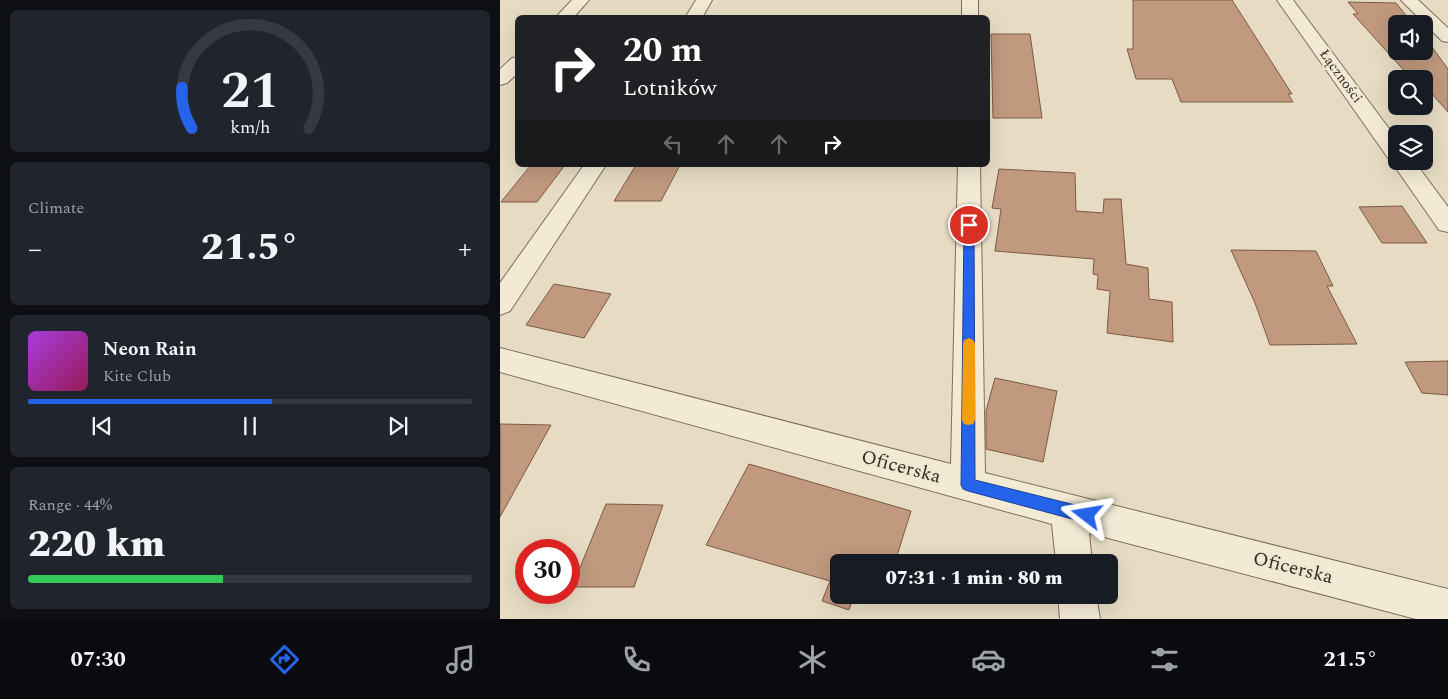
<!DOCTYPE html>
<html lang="en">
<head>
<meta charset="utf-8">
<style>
	:root { --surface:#171b24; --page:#20242c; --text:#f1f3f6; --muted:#9ea1a6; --line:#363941; --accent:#2563eb }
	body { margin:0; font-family:Spectral,serif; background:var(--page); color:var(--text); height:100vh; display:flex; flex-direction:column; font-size:19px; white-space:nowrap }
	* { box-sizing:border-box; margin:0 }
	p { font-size:16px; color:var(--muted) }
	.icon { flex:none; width:28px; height:28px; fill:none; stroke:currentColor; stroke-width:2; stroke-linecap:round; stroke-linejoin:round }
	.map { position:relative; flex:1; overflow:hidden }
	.sheet { display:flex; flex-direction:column; gap:10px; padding:10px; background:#0d0f14; width:500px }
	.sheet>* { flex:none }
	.top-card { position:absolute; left:15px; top:15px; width:475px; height:152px; border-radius:8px; box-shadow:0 5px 20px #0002; background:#202124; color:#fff; overflow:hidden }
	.buttons { position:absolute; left:888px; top:15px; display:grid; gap:10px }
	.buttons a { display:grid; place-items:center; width:45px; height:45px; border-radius:8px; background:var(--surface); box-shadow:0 5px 20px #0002; font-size:25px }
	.speed { position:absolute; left:15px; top:539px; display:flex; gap:10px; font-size:25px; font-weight:700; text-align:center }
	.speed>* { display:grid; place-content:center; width:65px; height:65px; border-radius:50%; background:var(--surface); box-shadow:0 5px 20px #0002; line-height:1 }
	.speed .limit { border:8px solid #d22; background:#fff; color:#111 }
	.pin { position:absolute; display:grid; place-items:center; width:42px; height:42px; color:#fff; margin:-21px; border:2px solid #fff; border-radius:50%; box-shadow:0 1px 5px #0007 }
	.me { position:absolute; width:55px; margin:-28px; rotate:284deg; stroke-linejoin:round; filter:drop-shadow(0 0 4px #0008) }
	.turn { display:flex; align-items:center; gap:18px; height:105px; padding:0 25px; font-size:22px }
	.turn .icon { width:65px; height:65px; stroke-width:2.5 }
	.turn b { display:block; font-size:35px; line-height:42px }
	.lanes { display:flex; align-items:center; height:48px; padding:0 25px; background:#0003; justify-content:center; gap:25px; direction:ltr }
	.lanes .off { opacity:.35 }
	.big { font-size:38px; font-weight:800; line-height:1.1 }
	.sheet .widget { flex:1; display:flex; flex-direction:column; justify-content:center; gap:8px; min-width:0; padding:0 18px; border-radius:8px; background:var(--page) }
	.sheet .dial { align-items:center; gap:0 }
	.dial svg { height:130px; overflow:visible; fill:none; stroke:var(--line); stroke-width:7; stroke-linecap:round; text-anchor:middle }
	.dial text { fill:var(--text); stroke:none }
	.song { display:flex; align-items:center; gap:15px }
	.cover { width:60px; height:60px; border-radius:8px; background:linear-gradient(135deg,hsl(280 70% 55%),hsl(330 70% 35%)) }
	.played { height:5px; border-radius:2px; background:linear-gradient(90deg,var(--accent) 55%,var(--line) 55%) }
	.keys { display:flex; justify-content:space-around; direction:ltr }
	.heat { display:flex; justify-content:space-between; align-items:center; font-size:28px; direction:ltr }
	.charge { height:8px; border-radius:4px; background:linear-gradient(90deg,#34c759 44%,var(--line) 0) }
	.trip { position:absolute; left:330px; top:554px; width:288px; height:50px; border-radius:8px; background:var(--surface); box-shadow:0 5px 20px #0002; font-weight:800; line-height:50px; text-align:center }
	.tabs { display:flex; height:80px; justify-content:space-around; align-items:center; background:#090b0e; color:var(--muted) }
	.tabs .icon { width:35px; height:35px }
	.tabs .current { color:var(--accent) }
	.tabs b { font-size:22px; color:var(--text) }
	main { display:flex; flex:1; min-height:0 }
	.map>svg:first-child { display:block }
	.building { fill:#c0997e; stroke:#7b5a45 }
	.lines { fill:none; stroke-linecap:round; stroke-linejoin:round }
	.minor-casing { stroke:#7f6e5c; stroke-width:2 }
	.minor { fill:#f3ead5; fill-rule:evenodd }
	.route { fill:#2563eb; stroke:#184099 }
	.slow { fill:#f59e0b }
	.labels { text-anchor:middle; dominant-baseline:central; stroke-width:4.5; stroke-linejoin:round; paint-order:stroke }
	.far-street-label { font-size:14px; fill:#31271e; stroke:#f0e7d2 }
	.near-street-label { font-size:19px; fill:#31271e; stroke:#f0e7d2 }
</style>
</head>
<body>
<main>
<section class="sheet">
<div class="widget dial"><svg viewBox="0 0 100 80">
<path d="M14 69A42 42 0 1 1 86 69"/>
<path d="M14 69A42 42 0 0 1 8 44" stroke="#2563eb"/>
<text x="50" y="56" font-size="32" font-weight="700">21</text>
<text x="50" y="72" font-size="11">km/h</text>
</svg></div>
<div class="widget"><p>Climate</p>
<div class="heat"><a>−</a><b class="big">21.5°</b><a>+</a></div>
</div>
<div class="widget">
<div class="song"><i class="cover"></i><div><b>Neon Rain</b><p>Kite Club</p></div></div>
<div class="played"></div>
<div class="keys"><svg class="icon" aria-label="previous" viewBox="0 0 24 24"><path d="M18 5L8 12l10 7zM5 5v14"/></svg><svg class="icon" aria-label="pause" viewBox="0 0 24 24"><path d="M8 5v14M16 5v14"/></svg><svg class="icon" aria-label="next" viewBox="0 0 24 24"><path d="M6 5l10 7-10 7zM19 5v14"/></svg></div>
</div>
<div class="widget"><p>Range · 44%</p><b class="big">220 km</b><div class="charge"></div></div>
</section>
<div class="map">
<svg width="948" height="619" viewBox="0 0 948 619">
	<rect width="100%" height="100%" fill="#e7dcc3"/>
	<!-- building -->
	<g class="building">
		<polygon points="633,0 732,0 792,94 788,94 793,102 681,102 672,79 636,79 627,49 633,49"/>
		<polygon points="848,2 896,3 913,24 896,24 896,51 924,51 924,36 948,69 948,112 924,85 924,79 909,76 853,14 858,14"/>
		<polygon points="491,34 530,34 542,118 493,118"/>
		<polygon points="31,165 65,165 37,202 1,202"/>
		<polygon points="136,165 180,165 161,201 114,201"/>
		<polygon points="499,169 575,173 576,211 603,213 604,199 621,199 626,264 648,268 649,299 672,302 673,342 607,333 610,291 597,289 598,275 593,274 594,259 495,251 501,209 492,208"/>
		<polygon points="902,206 927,243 882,243 859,207"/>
		<polygon points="731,250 816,251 833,286 827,286 857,344 770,345 755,303"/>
		<polygon points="54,284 111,294 84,338 26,325"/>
		<polygon points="948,361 948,395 922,393 905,362"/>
		<polygon points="495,378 557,391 543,462 486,449 486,411"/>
		<polygon points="0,424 51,425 0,517"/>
		<polygon points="249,464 411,511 395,562 339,562 339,595 354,595 349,610 322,601 330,581 206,545"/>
		<polygon points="106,504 163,505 134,587 72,587"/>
	</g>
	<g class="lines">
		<!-- minor casing -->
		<g class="minor-casing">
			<g id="minor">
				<polygon points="72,0 89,0 73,18 55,18"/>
				<polygon points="196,0 212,0 202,18 185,18"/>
				<rect x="462" y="0" width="16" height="18"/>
				<polygon points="777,0 793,0 896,138 896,161 914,161 948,207 948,232 939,230 891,161 893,159 888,158"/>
				<polygon points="901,0 918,0 948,28 948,42 942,41"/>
				<polygon points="18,57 18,73 7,83 0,85 0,69 12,58"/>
				<polygon points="84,165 106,165 10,311 0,315 0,283"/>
				<polygon points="458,165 480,165 485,473 948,589 948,619 916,619 589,533 592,562 556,562 552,524 0,372 0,348 451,464"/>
				<polygon points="558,595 596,595 600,619 560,619"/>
			</g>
		</g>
		<!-- minor -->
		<use href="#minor" class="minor"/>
	</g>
	<!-- route -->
	<polygon class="route" points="469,222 474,225 475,480 587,508 592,510 594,515 592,520 587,523 468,491 463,489 461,485 464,225"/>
	<!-- slow -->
	<polygon class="slow" points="469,338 473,340 475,343 475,420 473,424 468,425 464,424 462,420 463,343 464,340"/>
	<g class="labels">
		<!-- far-street labels -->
		<g class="far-street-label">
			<text transform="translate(841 76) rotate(54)">Łączności</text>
		</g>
		<!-- near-street labels -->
		<g class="near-street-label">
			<text transform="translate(401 467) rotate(15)">Oficerska</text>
			<text transform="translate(793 568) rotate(14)">Oficerska</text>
		</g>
	</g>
</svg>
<div class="buttons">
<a><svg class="icon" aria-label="sound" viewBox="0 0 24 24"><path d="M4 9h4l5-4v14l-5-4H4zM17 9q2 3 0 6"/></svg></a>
<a><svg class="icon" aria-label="search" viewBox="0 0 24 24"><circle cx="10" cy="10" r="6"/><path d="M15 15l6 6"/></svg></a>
<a><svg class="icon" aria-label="layers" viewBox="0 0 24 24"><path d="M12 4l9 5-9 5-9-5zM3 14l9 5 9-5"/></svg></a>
</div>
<div class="speed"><div class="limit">30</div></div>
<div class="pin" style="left:469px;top:225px;background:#d93025"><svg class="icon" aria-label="arrive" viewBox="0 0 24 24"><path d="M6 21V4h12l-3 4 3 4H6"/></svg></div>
<svg class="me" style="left:587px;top:515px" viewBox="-20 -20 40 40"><path d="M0-17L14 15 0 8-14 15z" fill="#2563eb" stroke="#fff" stroke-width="4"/></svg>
<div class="trip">07:31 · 1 min · 80 m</div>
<div class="top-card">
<div class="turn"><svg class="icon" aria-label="right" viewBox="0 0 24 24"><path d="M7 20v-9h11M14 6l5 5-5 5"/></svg><div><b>20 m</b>Lotników</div></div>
<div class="lanes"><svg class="icon off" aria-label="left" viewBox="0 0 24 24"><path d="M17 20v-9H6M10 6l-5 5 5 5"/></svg><svg class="icon off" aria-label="ahead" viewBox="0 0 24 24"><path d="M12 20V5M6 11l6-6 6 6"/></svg><svg class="icon off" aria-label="ahead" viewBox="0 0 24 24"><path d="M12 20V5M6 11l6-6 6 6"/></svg><svg class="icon" aria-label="right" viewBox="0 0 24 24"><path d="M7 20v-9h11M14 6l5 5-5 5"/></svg></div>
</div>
</div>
</main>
<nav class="tabs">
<b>07:30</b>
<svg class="icon current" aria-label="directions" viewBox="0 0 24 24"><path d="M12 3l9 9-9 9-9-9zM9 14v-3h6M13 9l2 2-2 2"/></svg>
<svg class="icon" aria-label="music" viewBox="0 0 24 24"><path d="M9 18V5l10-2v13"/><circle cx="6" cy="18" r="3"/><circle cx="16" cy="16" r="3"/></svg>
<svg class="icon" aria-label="phone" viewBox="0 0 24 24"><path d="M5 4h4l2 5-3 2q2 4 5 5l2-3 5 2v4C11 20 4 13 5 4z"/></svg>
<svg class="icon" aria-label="climate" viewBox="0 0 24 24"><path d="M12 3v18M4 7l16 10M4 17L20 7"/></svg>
<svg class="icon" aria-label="car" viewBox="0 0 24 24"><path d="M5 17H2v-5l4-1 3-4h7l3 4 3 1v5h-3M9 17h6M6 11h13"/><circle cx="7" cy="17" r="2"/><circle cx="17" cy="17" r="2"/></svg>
<svg class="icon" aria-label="filters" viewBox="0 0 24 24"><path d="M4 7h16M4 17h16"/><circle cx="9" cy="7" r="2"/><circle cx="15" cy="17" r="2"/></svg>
<b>21.5°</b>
</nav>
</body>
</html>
